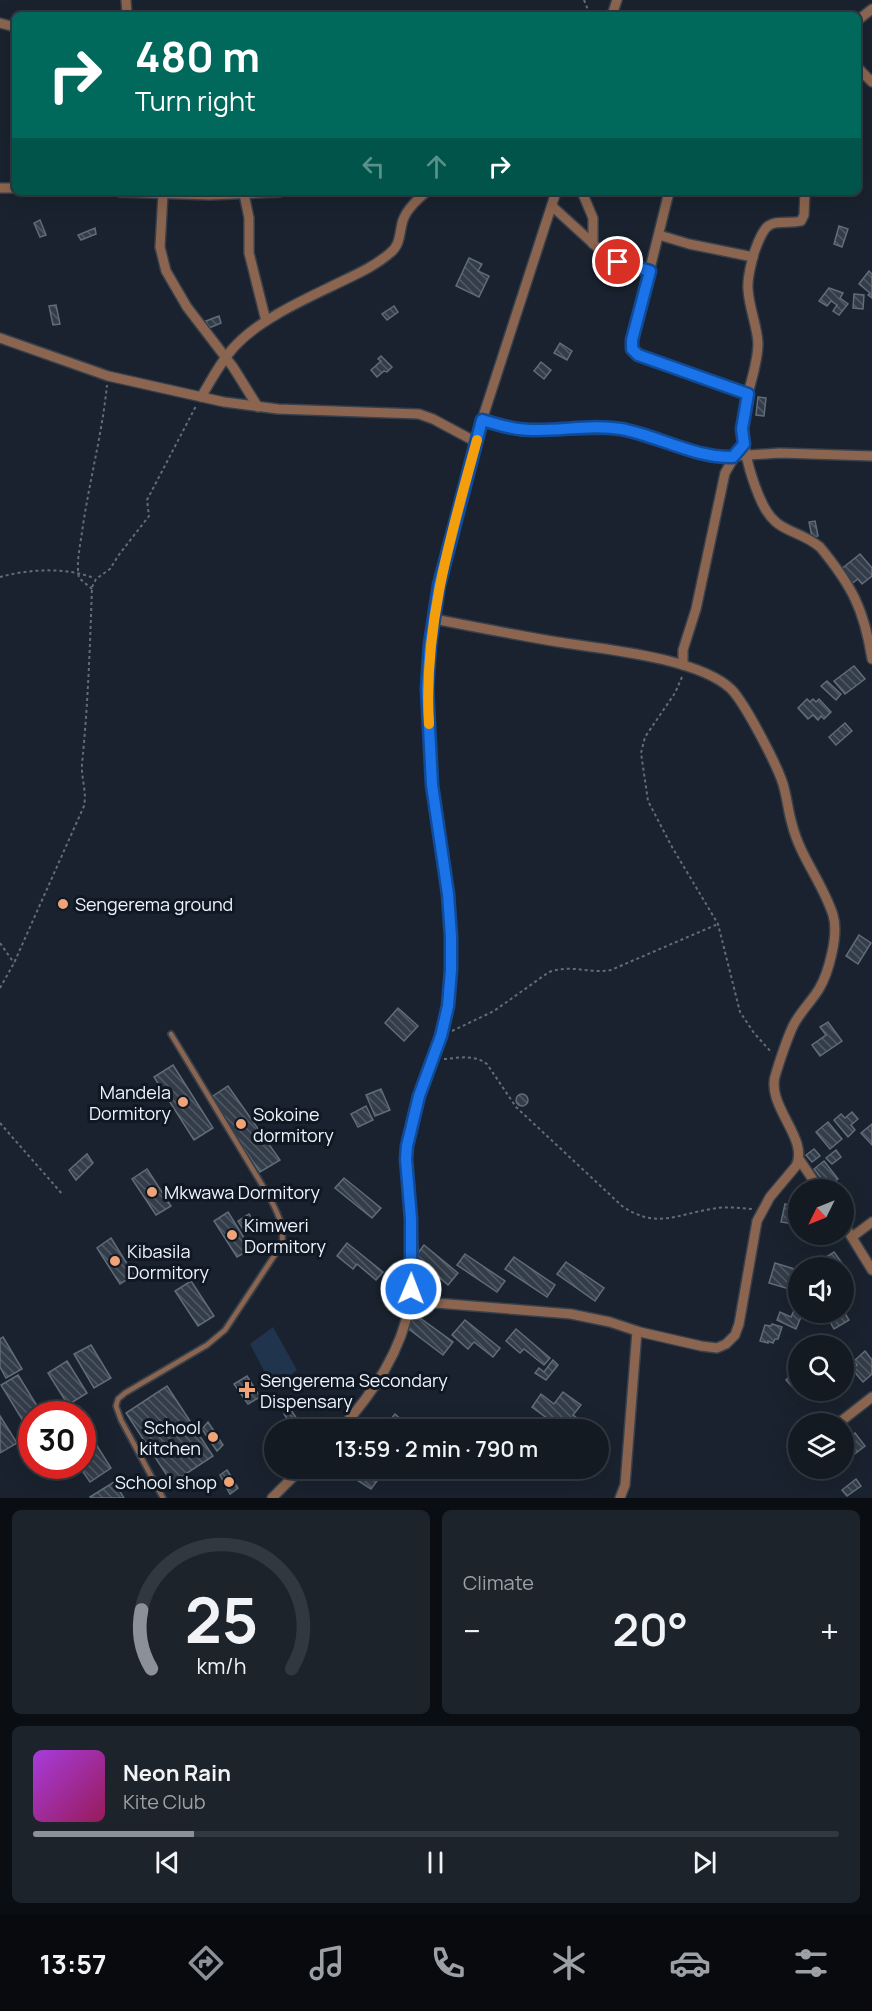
<!DOCTYPE html>
<html lang="en">
<head>
<meta charset="utf-8">
<style>
	:root { --surface:#131a22; --page:#1c232a; --text:#f1f3f6; --muted:#9da1a5; --line:#323840; --accent:#8c9099 }
	body { margin:0; font-family:Manrope,sans-serif; background:var(--page); color:var(--text); height:100vh; display:flex; flex-direction:column; font-size:22px; white-space:nowrap }
	* { box-sizing:border-box; margin:0 }
	p { font-size:20px; color:var(--muted) }
	.icon { flex:none; width:33px; height:33px; fill:none; stroke:currentColor; stroke-width:2; stroke-linecap:round; stroke-linejoin:round }
	.map { position:relative; height:1498px; overflow:hidden }
	.sheet { display:flex; flex-direction:column; gap:12px; padding:12px; background:#0a0e13; flex:1 }
	.sheet>* { flex:none }
	.banner { position:absolute; left:12px; top:12px; width:849px; height:183px; border-radius:9px; box-shadow:0 6px 24px #0002,0 0 0 2px var(--line); background:#00695c; color:#fff; overflow:hidden }
	.needle { width:39px; rotate:227deg }
	.controls { position:absolute; left:788px; top:1179px; display:grid; gap:12px }
	.controls a { display:grid; place-items:center; width:66px; height:66px; border-radius:50%; background:var(--surface); box-shadow:0 6px 24px #0002,0 0 0 2px var(--line); font-size:30px }
	.speed { position:absolute; left:18px; top:1401px; display:flex; gap:12px; font-size:30px; font-weight:700; text-align:center }
	.speed>* { display:grid; place-content:center; width:78px; height:78px; border-radius:50%; background:var(--surface); box-shadow:0 6px 24px #0002,0 0 0 2px var(--line); line-height:1 }
	.speed .limit { border:9px solid #d22; background:#fff; color:#111 }
	.pin { position:absolute; display:grid; place-items:center; width:51px; height:51px; color:#fff; margin:-26px; border:3px solid #fff; border-radius:50%; box-shadow:0 2px 6px #0007 }
	.me { position:absolute; width:66px; margin:-33px; rotate:1deg; stroke-linejoin:round; filter:drop-shadow(0 0 4px #0008) }
	.turn { display:flex; align-items:center; gap:21px; height:126px; padding:0 24px; font-size:27px }
	.turn .icon { width:78px; height:78px; stroke-width:2.5 }
	.turn b { display:block; font-size:42px; line-height:51px }
	.lanes { display:flex; align-items:center; height:57px; padding:0 24px; background:#0003; justify-content:center; gap:30px; direction:ltr }
	.lanes .off { opacity:.35 }
	.big { font-size:45px; font-weight:600; line-height:1.1 }
	.sheet .widget { flex:1; display:flex; flex-direction:column; justify-content:center; gap:9px; min-width:0; padding:0 21px; border-radius:9px; background:var(--page) }
	.sheet .dial { align-items:center; gap:0 }
	.dial svg { height:156px; overflow:visible; fill:none; stroke:var(--line); stroke-width:7; stroke-linecap:round; text-anchor:middle }
	.dial text { fill:var(--text); stroke:none }
	.song { display:flex; align-items:center; gap:18px }
	.cover { width:72px; height:72px; border-radius:9px; background:linear-gradient(135deg,hsl(280 70% 55%),hsl(330 70% 35%)) }
	.played { height:6px; border-radius:3px; background:linear-gradient(90deg,var(--accent) 20%,var(--line) 20%) }
	.keys { display:flex; justify-content:space-around; direction:ltr }
	.heat { display:flex; justify-content:space-between; align-items:center; font-size:33px; direction:ltr }
	.sheet .tiles { flex:1; display:grid; gap:12px; grid-template-columns:1fr 1fr }
	.widget:last-child { grid-column:span 2 }
	.trip { position:absolute; left:264px; top:1419px; width:345px; height:60px; border-radius:30px; background:var(--surface); box-shadow:0 6px 24px #0002,0 0 0 2px var(--line); font-weight:600; line-height:60px; text-align:center }
	.menu { display:flex; height:96px; justify-content:space-around; align-items:center; background:#080a0e; color:var(--muted) }
	.menu .icon { width:42px; height:42px }
	.menu .selected { color:var(--accent) }
	.menu b { font-size:27px; color:var(--text) }
	.map>svg:first-child { display:block }
	.grass { fill:#21344e }
	.building { fill:url(#building-back-hatch); stroke:#616c7a; stroke-width:1.5 }
	.lines { fill:none; stroke-linecap:round; stroke-linejoin:round }
	.lane-casing { stroke:#37404b; stroke-width:8 }
	.street-casing { stroke:#37404b; stroke-width:12 }
	.path { stroke:#646c77; stroke-width:2; stroke-dasharray:3 3; stroke-linecap:butt }
	.lane { stroke:#8b654f; stroke-width:4.5 }
	.street { stroke:#8b654f; stroke-width:9 }
	.route-casing { stroke:#114b97; stroke-width:15 }
	.route { stroke:#1a73e8; stroke-width:10 }
	.slow { stroke:#f59e0b; stroke-width:10 }
	.poi-dot { fill:#efa377; stroke:#101824; stroke-width:2 }
	.labels { text-anchor:middle; dominant-baseline:central; stroke-width:6; stroke-linejoin:round; paint-order:stroke }
	.poi-label { font-size:18px; fill:#eef5fd; stroke:#101824; text-anchor:start }
</style>
</head>
<body>
<div class="map">
<svg width="872" height="1498" viewBox="0 0 872 1498">
	<defs>
		<pattern id="building-back-hatch" width="6" height="6" patternUnits="userSpaceOnUse" patternTransform="scale(1.5)"><rect width="6" height="6" fill="#333c49"/><path d="M-1 5l2 2M0 0l6 6M5-1l2 2" fill="none" stroke="#515964"/></pattern>
	</defs>
	<rect width="100%" height="100%" fill="#19222e"/>
	<!-- grass -->
	<polygon class="grass" points="273,1327 297,1370 273,1388 250,1344"/>
	<!-- building -->
	<g class="building">
		<polygon points="40,220 46,235 40,237 34,223"/>
		<polygon points="839,226 848,229 842,247 834,244"/>
		<polygon points="95,228 96,234 81,240 78,235"/>
		<polygon points="469,258 482,264 478,271 489,276 479,297 456,286"/>
		<polygon points="869,271 872,274 872,298 868,295 870,293 859,284"/>
		<polygon points="829,288 843,293 840,298 848,304 839,315 833,311 837,305 831,301 827,306 819,301"/>
		<polygon points="854,294 864,295 863,309 853,308"/>
		<polygon points="56,305 60,324 53,325 49,306"/>
		<polygon points="394,306 398,312 387,320 382,314"/>
		<polygon points="219,316 221,323 209,328 206,321"/>
		<polygon points="560,343 572,351 567,360 554,353"/>
		<polygon points="381,356 392,367 387,372 384,371 377,377 371,370 381,361 378,359"/>
		<polygon points="541,362 551,370 544,379 534,371"/>
		<polygon points="758,397 766,398 764,416 756,415"/>
		<polygon points="815,521 818,536 812,537 809,522"/>
		<polygon points="860,554 872,568 872,576 862,584 858,579 851,584 840,570"/>
		<polygon points="854,666 865,679 845,694 834,681"/>
		<polygon points="827,681 841,694 836,700 821,686"/>
		<polygon points="807,699 810,702 813,699 816,702 819,699 831,712 824,719 821,716 818,720 813,715 808,719 798,708"/>
		<polygon points="845,723 852,731 836,745 829,737"/>
		<polygon points="859,935 871,943 858,964 846,956"/>
		<polygon points="398,1008 418,1026 404,1041 385,1023"/>
		<polygon points="828,1022 842,1041 820,1056 812,1045 826,1035 820,1027"/>
		<polygon points="173,1065 213,1128 194,1140 154,1077"/>
		<polygon points="228,1086 280,1160 260,1172 210,1098"/>
		<polygon points="381,1089 390,1110 375,1116 366,1095"/>
		<circle cx="522" cy="1100" r="6"/>
		<polygon points="366,1106 373,1120 358,1127 351,1114"/>
		<polygon points="852,1112 858,1119 851,1125 855,1130 848,1137 834,1120 841,1114 845,1118"/>
		<polygon points="828,1122 842,1139 830,1149 816,1132"/>
		<polygon points="872,1124 872,1145 861,1133"/>
		<polygon points="814,1149 820,1156 812,1162 806,1155"/>
		<polygon points="836,1150 841,1157 832,1164 826,1158"/>
		<polygon points="87,1154 93,1163 76,1180 69,1170"/>
		<polygon points="824,1161 838,1179 828,1187 814,1169"/>
		<polygon points="147,1169 171,1206 156,1215 132,1179"/>
		<polygon points="344,1178 381,1208 372,1218 335,1188"/>
		<polygon points="785,1204 797,1207 793,1224 781,1222"/>
		<polygon points="228,1212 251,1249 237,1257 214,1221"/>
		<polygon points="249,1214 257,1227 246,1234 238,1221"/>
		<polygon points="111,1238 134,1275 120,1284 97,1248"/>
		<polygon points="347,1243 383,1272 376,1280 357,1264 353,1269 337,1256"/>
		<polygon points="424,1245 458,1273 448,1285 415,1257"/>
		<polygon points="834,1252 847,1270 843,1273 843,1268 820,1268 817,1263"/>
		<polygon points="465,1254 505,1281 497,1292 457,1265"/>
		<polygon points="514,1257 555,1285 547,1297 505,1269"/>
		<polygon points="566,1262 604,1288 595,1301 557,1274"/>
		<polygon points="775,1263 798,1270 796,1291 769,1283"/>
		<polygon points="191,1281 214,1316 198,1326 175,1291"/>
		<polygon points="796,1306 798,1312 803,1312 796,1329 777,1320 780,1312 791,1317"/>
		<polygon points="843,1310 849,1320 834,1329 828,1318 837,1312 843,1312"/>
		<polygon points="416,1315 453,1342 443,1355 406,1327"/>
		<polygon points="465,1320 500,1348 493,1357 474,1342 468,1349 452,1335"/>
		<polygon points="772,1324 782,1327 778,1339 775,1339 773,1343 768,1341 768,1343 760,1341 765,1325 771,1326"/>
		<polygon points="516,1329 550,1358 544,1365 524,1349 520,1353 506,1341"/>
		<polygon points="3,1337 22,1369 6,1378 0,1367 0,1339"/>
		<polygon points="91,1345 111,1378 94,1388 74,1354"/>
		<polygon points="865,1351 872,1360 872,1374 863,1382 852,1369 857,1365 854,1361"/>
		<polygon points="553,1360 558,1365 546,1380 535,1373 539,1368 544,1372"/>
		<polygon points="67,1361 87,1393 68,1405 48,1373"/>
		<polygon points="798,1373 798,1390 803,1390 799,1394 786,1380 791,1375 794,1377"/>
		<polygon points="18,1375 42,1414 32,1414 32,1427 28,1429 1,1385"/>
		<polygon points="247,1376 260,1397 248,1404 234,1384"/>
		<polygon points="167,1386 213,1456 172,1483 126,1413"/>
		<polygon points="563,1392 581,1405 573,1415 587,1425 583,1430 563,1430 532,1407 541,1394 554,1404"/>
		<polygon points="291,1410 301,1425 294,1429 284,1414"/>
		<polygon points="395,1414 414,1430 390,1430 385,1426"/>
		<polygon points="0,1416 17,1443 0,1453"/>
		<polygon points="82,1422 111,1468 90,1482 79,1466 82,1466"/>
		<polygon points="208,1422 223,1445 217,1451 202,1429"/>
		<polygon points="855,1433 865,1446 845,1461 843,1437 846,1435 848,1438"/>
		<polygon points="355,1468 369,1468 380,1477 371,1489 357,1480 362,1474"/>
		<polygon points="227,1470 238,1488 230,1494 220,1475"/>
		<polygon points="856,1479 861,1486 847,1496 842,1490"/>
		<polygon points="114,1482 124,1498 91,1498 90,1497"/>
	</g>
	<g class="lines">
		<!-- lane casing -->
		<g class="lane-casing">
			<path id="lane" d="M163 1498 121 1420 116 1406 118 1399 125 1393 207 1345 225 1330 282 1244C284 1225 278 1214 270 1198L171 1034"/>
		</g>
		<!-- street casing -->
		<g class="street-casing">
			<g id="street">
				<polyline points="126,0 127,15"/>
				<polyline points="612,15 617,0"/>
				<polyline points="858,20 872,9"/>
				<polyline points="0,23 15,27"/>
				<polyline points="858,68 872,82"/>
				<polyline points="0,188 15,188"/>
				<polyline points="120,192 210,195 279,192"/>
				<polyline points="582,192 593,218 593,244"/>
				<polyline points="669,192 632,341 632,349 638,355 748,394"/>
				<path d="M805 192 804 215 801 221C790 224 774 219 766 228 760 235 757 245 754 253 751 265 747 277 748 289 749 308 757 325 758 343 758 363 750 383 746 402 739 433 747 467 759 496 775 536 794 526 820 547 852 586 864 609 872 659"/>
				<polyline points="163,194 160,247 166,271 187,307 233,367 258,407"/>
				<polyline points="244,194 249,218 249,253 266,321"/>
				<polyline points="553,207 610,259 650,271"/>
				<polyline points="659,235 689,244 753,257"/>
				<polyline points="0,338 108,376 224,402 278,409 419,414 433,419 476,442"/>
				<path d="M201 397C212 379 222 359 237 344 260 320 301 301 330 287 350 277 373 268 390 253 401 245 399 232 403 220 407 209 417 200 426 192"/>
				<polyline points="482,420 506,427 532,430 619,429 640,434 708,456 721,457 780,453 872,456"/>
				<polyline points="683,665 683,650 696,609 725,473 736,454"/>
				<polyline points="799,1159 820,1190"/>
				<polyline points="843,1223 872,1270"/>
				<polyline points="852,1237 872,1222"/>
				<path d="M411 1301 571 1314 610 1322 640 1332 701 1346 717 1348 726 1344 735 1335 739 1324 757 1221 770 1197 796 1166C810 1138 764 1105 776 1073 781 1057 786 1041 793 1026 800 1012 811 1002 819 989 829 972 839 934 833 915 823 883 800 857 792 824 788 811 787 797 783 784 777 765 745 703 731 689 698 658 604 649 558 642 517 635 475 627 434 619"/>
				<polyline points="840,1422 872,1397"/>
				<path d="M340 1430C373 1393 402 1351 410 1302 418 1259 409 1203 406 1159L409 1133 414 1112 441 1036 448 1006 451 970V937L448 894 432 785 427 688 434 619 439 585 482 420 556 192"/>
				<polyline points="272,1498 302,1468"/>
				<polyline points="620,1498 625,1485 637,1331"/>
			</g>
		</g>
		<!-- path -->
		<g class="path">
			<polyline points="584,0 590,15"/>
			<path d="M0 577C29 569 65 567 94 578"/>
			<path d="M92 589 79 578C76 563 80 547 82 532 89 482 102 435 107 385"/>
			<polyline points="682,677 675,693 645,737 641,753 648,801 672,847 718,924 740,1012 754,1033 772,1053"/>
			<polyline points="0,943 14,963"/>
			<path d="M0 988 14 963 84 806C87 792 81 778 82 764 88 705 90 646 92 587L96 579 110 569 118 556 149 516 147 500 196 406"/>
			<path d="M452 1031 494 1011 549 972C572 964 589 974 611 970L718 924"/>
			<path d="M444 1059C459 1058 473 1054 487 1064L516 1107 622 1206C656 1229 675 1215 711 1209 725 1206 739 1208 753 1209"/>
			<polyline points="0,1123 63,1195"/>
		</g>
		<!-- lane -->
		<use href="#lane" class="lane"/>
		<!-- street -->
		<use href="#street" class="street"/>
	</g>
	<g class="lines">
		<!-- route casing -->
		<g class="route-casing">
			<path id="route" d="M411 1289V1219L406 1159 407 1146 419 1096 441 1036 448 1006 451 970V937L448 894 432 785 427 688 430 644 439 585 482 420C499 425 515 430 532 430 562 431 592 424 621 429 659 436 694 458 733 457L744 444 742 429 748 394 638 355 632 349V340L650 271 618 262"/>
		</g>
		<!-- route -->
		<use href="#route" class="route"/>
		<!-- slow -->
		<path class="slow" d="M429 724C423 627 451 534 477 440"/>
	</g>
	<!-- markers -->
	<g class="poi-dot">
		<circle cx="63" cy="904" r="6"/>
		<circle cx="183" cy="1102" r="6"/>
		<circle cx="241" cy="1124" r="6"/>
		<circle cx="152" cy="1192" r="6"/>
		<circle cx="232" cy="1235" r="6"/>
		<circle cx="115" cy="1261" r="6"/>
		<path d="M244 1381h6v6h6v6h-6v6h-6v-6h-6v-6h6z"/>
		<circle cx="213" cy="1437" r="6"/>
		<circle cx="229" cy="1482" r="6"/>
	</g>
	<g class="labels">
		<!-- poi labels -->
		<g class="poi-label">
			<text x="75" y="904">Sengerema ground</text>
			<text x="171" y="1092" text-anchor="end">Mandela<tspan x="171" dy="21">Dormitory</tspan></text>
			<text x="253" y="1114">Sokoine<tspan x="253" dy="21">dormitory</tspan></text>
			<text x="164" y="1192">Mkwawa Dormitory</text>
			<text x="244" y="1225">Kimweri<tspan x="244" dy="21">Dormitory</tspan></text>
			<text x="127" y="1251">Kibasila<tspan x="127" dy="21">Dormitory</tspan></text>
			<text x="260" y="1380">Sengerema Secondary<tspan x="260" dy="21">Dispensary</tspan></text>
			<text x="201" y="1427" text-anchor="end">School<tspan x="201" dy="21">kitchen</tspan></text>
			<text x="217" y="1482" text-anchor="end">School shop</text>
		</g>
	</g>
</svg>
<div class="controls">
<a><svg class="needle" viewBox="-14 -14 28 28"><path d="M0-13l5 13h-10z" fill="#e53935"/><path d="M0 13l5-13h-10z" fill="#9da1a5"/></svg></a>
<a><svg class="icon" aria-label="sound" viewBox="0 0 24 24"><path d="M4 9h4l5-4v14l-5-4H4zM17 9q2 3 0 6"/></svg></a>
<a><svg class="icon" aria-label="search" viewBox="0 0 24 24"><circle cx="10" cy="10" r="6"/><path d="M15 15l6 6"/></svg></a>
<a><svg class="icon" aria-label="layers" viewBox="0 0 24 24"><path d="M12 4l9 5-9 5-9-5zM3 14l9 5 9-5"/></svg></a>
</div>
<div class="speed"><div class="limit">30</div></div>
<div class="pin" style="left:618px;top:262px;background:#d93025"><svg class="icon" aria-label="arrive" viewBox="0 0 24 24"><path d="M6 21V4h12l-3 4 3 4H6"/></svg></div>
<svg class="me" style="left:411px;top:1289px" viewBox="-20 -20 40 40"><circle r="17" fill="#1a73e8" stroke="#fff" stroke-width="3"/><path d="M0-11L8 9 0 5-8 9z" fill="#fff"/></svg>
<div class="trip">13:59 · 2 min · 790 m</div>
<div class="banner">
<div class="turn"><svg class="icon" aria-label="right" viewBox="0 0 24 24"><path d="M7 20v-9h11M14 6l5 5-5 5"/></svg><div><b>480 m</b>Turn right</div></div>
<div class="lanes"><svg class="icon off" aria-label="left" viewBox="0 0 24 24"><path d="M17 20v-9H6M10 6l-5 5 5 5"/></svg><svg class="icon off" aria-label="ahead" viewBox="0 0 24 24"><path d="M12 20V5M6 11l6-6 6 6"/></svg><svg class="icon" aria-label="right" viewBox="0 0 24 24"><path d="M7 20v-9h11M14 6l5 5-5 5"/></svg></div>
</div>
</div>
<section class="sheet">
<div class="tiles">
<div class="widget dial"><svg viewBox="0 0 100 80">
<path d="M14 69A42 42 0 1 1 86 69"/>
<path d="M14 69A42 42 0 0 1 9 39" stroke="#8c9099"/>
<text x="50" y="56" font-size="32" font-weight="700">25</text>
<text x="50" y="72" font-size="11">km/h</text>
</svg></div>
<div class="widget"><p>Climate</p>
<div class="heat"><a>−</a><b class="big">20°</b><a>+</a></div>
</div>
<div class="widget">
<div class="song"><i class="cover"></i><div><b>Neon Rain</b><p>Kite Club</p></div></div>
<div class="played"></div>
<div class="keys"><svg class="icon" aria-label="previous" viewBox="0 0 24 24"><path d="M18 5L8 12l10 7zM5 5v14"/></svg><svg class="icon" aria-label="pause" viewBox="0 0 24 24"><path d="M8 5v14M16 5v14"/></svg><svg class="icon" aria-label="next" viewBox="0 0 24 24"><path d="M6 5l10 7-10 7zM19 5v14"/></svg></div>
</div>
</div>
</section>
<nav class="menu">
<b>13:57</b>
<svg class="icon selected" aria-label="directions" viewBox="0 0 24 24"><path d="M12 3l9 9-9 9-9-9zM9 14v-3h6M13 9l2 2-2 2"/></svg>
<svg class="icon" aria-label="music" viewBox="0 0 24 24"><path d="M9 18V5l10-2v13"/><circle cx="6" cy="18" r="3"/><circle cx="16" cy="16" r="3"/></svg>
<svg class="icon" aria-label="phone" viewBox="0 0 24 24"><path d="M5 4h4l2 5-3 2q2 4 5 5l2-3 5 2v4C11 20 4 13 5 4z"/></svg>
<svg class="icon" aria-label="climate" viewBox="0 0 24 24"><path d="M12 3v18M4 7l16 10M4 17L20 7"/></svg>
<svg class="icon" aria-label="car" viewBox="0 0 24 24"><path d="M5 17H2v-5l4-1 3-4h7l3 4 3 1v5h-3M9 17h6M6 11h13"/><circle cx="7" cy="17" r="2"/><circle cx="17" cy="17" r="2"/></svg>
<svg class="icon" aria-label="filters" viewBox="0 0 24 24"><path d="M4 7h16M4 17h16"/><circle cx="9" cy="7" r="2"/><circle cx="15" cy="17" r="2"/></svg>
</nav>
</body>
</html>
